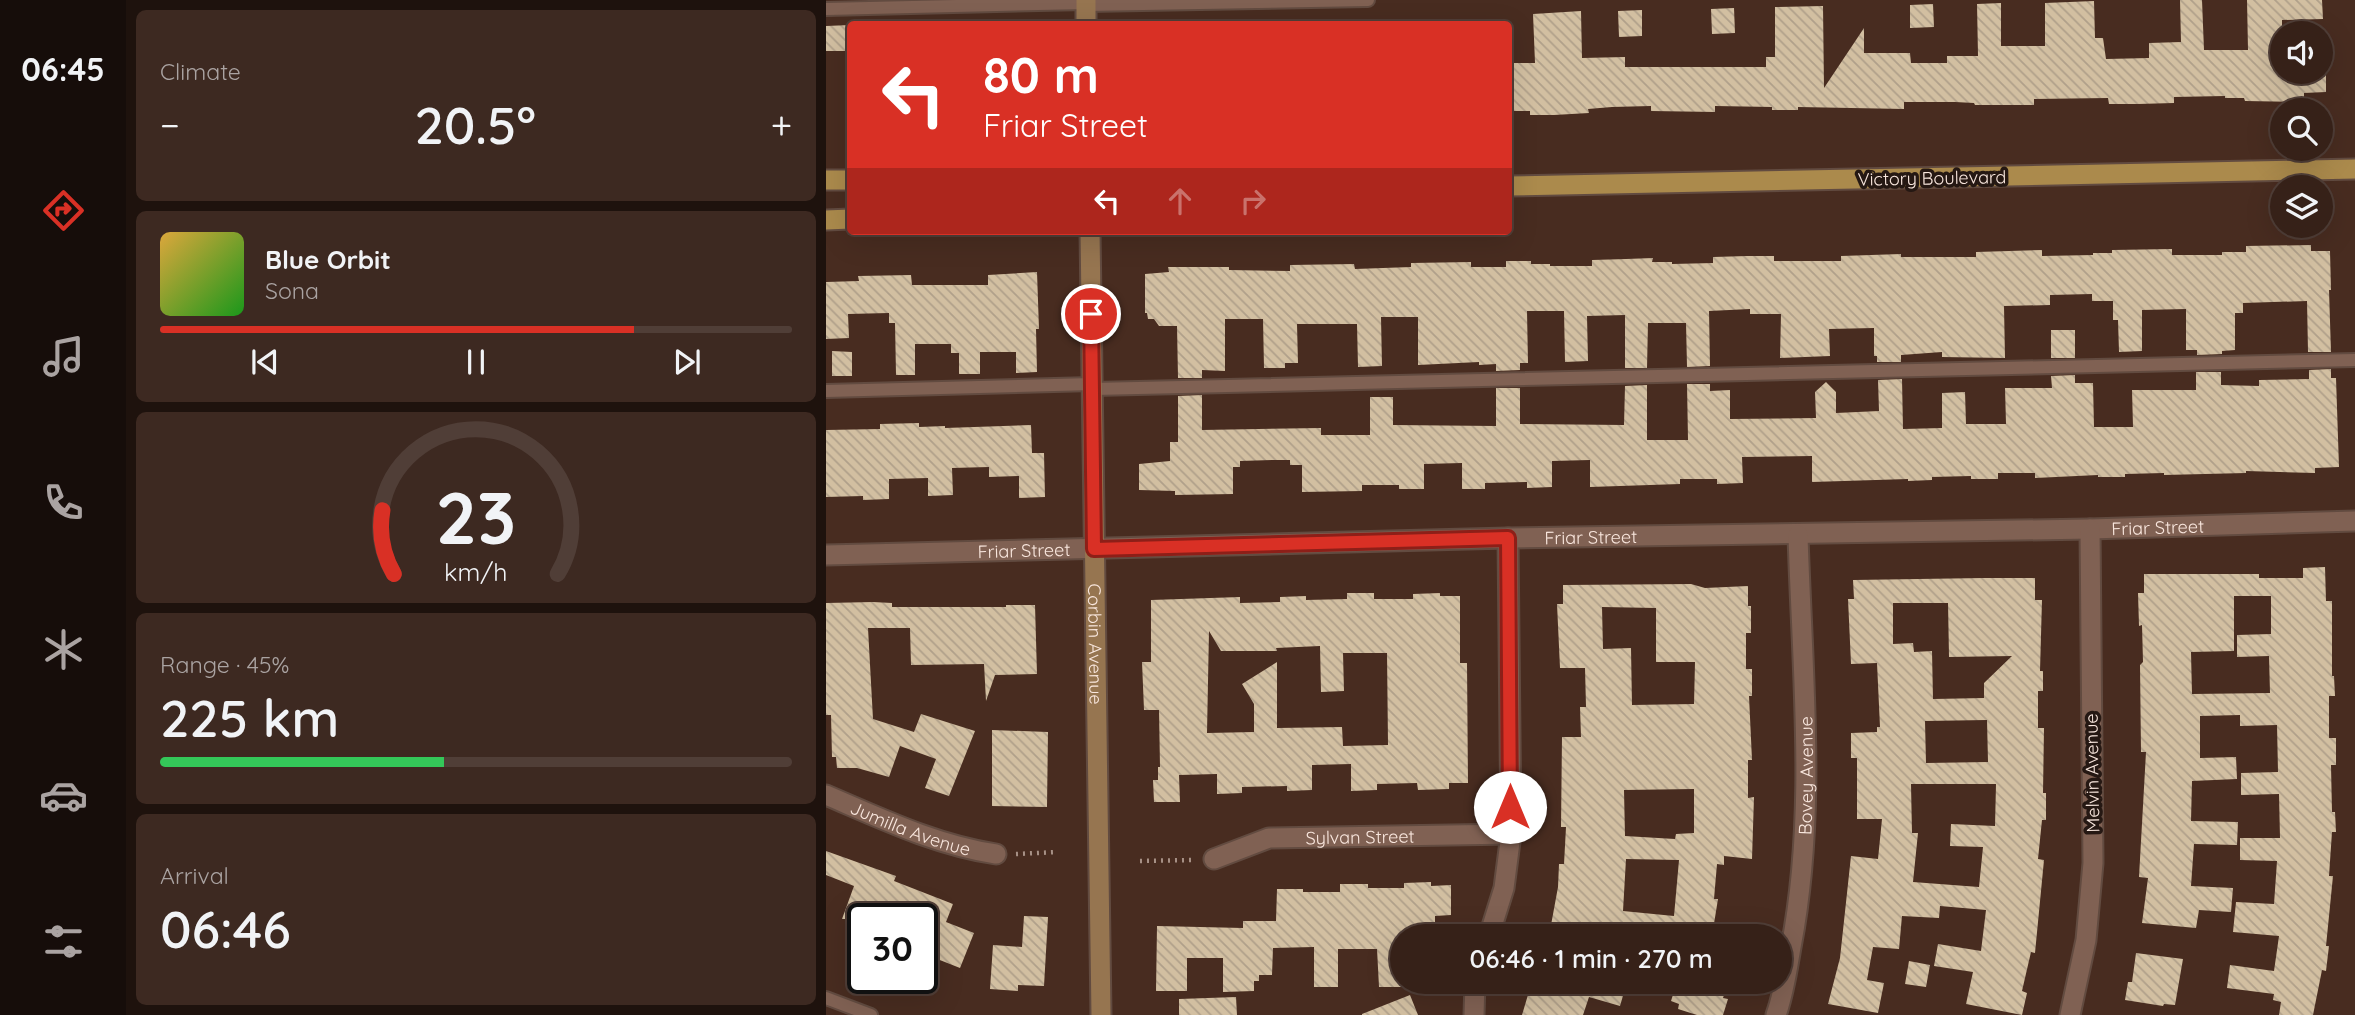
<!DOCTYPE html>
<html lang="en">
<head>
<meta charset="utf-8">
<style>
	:root { --surface:#362118; --page:#3d2921; --text:#f1f3f6; --muted:#aaa3a2; --line:#503e37; --accent:#d93025 }
	body { margin:0; font-family:Quicksand,sans-serif; background:var(--page); color:var(--text); height:100vh; display:flex; flex-direction:column; font-size:26px; white-space:nowrap }
	* { box-sizing:border-box; margin:0 }
	p { font-size:23px; color:var(--muted) }
	.icon { flex:none; width:38px; height:38px; fill:none; stroke:currentColor; stroke-width:2; stroke-linecap:round; stroke-linejoin:round }
	.map { position:relative; flex:1; overflow:hidden }
	.side { display:flex; flex-direction:column; gap:10px; padding:10px; background:#1e120d; width:700px }
	.side>* { flex:none }
	.hud { position:absolute; left:21px; top:21px; width:665px; height:214px; border-radius:7px; box-shadow:0 7px 28px #0002,0 0 0 2px var(--line); background:#d93025; color:#fff; overflow:hidden }
	.controls { position:absolute; left:1444px; top:21px; display:grid; gap:14px }
	.controls a { display:grid; place-items:center; width:63px; height:63px; border-radius:50%; background:var(--surface); box-shadow:0 7px 28px #0002,0 0 0 2px var(--line); font-size:35px }
	.speed { position:absolute; left:21px; top:903px; display:flex; gap:14px; font-size:35px; font-weight:700; text-align:center }
	.speed>* { display:grid; place-content:center; width:91px; height:91px; border-radius:50%; background:var(--surface); box-shadow:0 7px 28px #0002,0 0 0 2px var(--line); line-height:1 }
	.speed .limit { border:4px solid #111; border-radius:10px; background:#fff; color:#111 }
	.pin { position:absolute; display:grid; place-items:center; width:60px; height:60px; color:#fff; margin:-30px; border:4px solid #fff; border-radius:50%; box-shadow:0 2px 7px #0007 }
	.me { position:absolute; width:77px; margin:-38px; rotate:0deg; stroke-linejoin:round; filter:drop-shadow(0 0 5px #0008) }
	.turn { display:flex; align-items:center; gap:24px; height:147px; padding:0 21px; font-size:32px }
	.turn .icon { width:91px; height:91px; stroke-width:2.5 }
	.turn b { display:block; font-size:49px; line-height:60px }
	.lanes { display:flex; align-items:center; height:66px; padding:0 21px; background:#0003; justify-content:center; gap:35px; direction:ltr }
	.lanes .off { opacity:.35 }
	.big { font-size:52px; font-weight:600; line-height:1.1 }
	.side .widget { flex:1; display:flex; flex-direction:column; justify-content:center; gap:10px; min-width:0; padding:0 24px; border-radius:10px; background:var(--page) }
	.side .dial { align-items:center; gap:0 }
	.dial svg { height:182px; overflow:visible; fill:none; stroke:var(--line); stroke-width:7; stroke-linecap:round; text-anchor:middle }
	.dial text { fill:var(--text); stroke:none }
	.song { display:flex; align-items:center; gap:21px }
	.cover { width:84px; height:84px; border-radius:10px; background:linear-gradient(135deg,hsl(40 70% 55%),hsl(120 70% 35%)) }
	.played { height:7px; border-radius:4px; background:linear-gradient(90deg,var(--accent) 75%,var(--line) 75%) }
	.keys { display:flex; justify-content:space-around; direction:ltr }
	.heat { display:flex; justify-content:space-between; align-items:center; font-size:38px; direction:ltr }
	.charge { height:10px; border-radius:5px; background:linear-gradient(90deg,#34c759 45%,var(--line) 0) }
	.trip { position:absolute; left:564px; top:924px; width:402px; height:70px; border-radius:35px; background:var(--surface); box-shadow:0 7px 28px #0002,0 0 0 2px var(--line); font-weight:600; line-height:70px; text-align:center }
	main { display:flex; flex:1; min-height:0 }
	.tab-bar { display:flex; flex-direction:column; width:126px; justify-content:space-around; align-items:center; background:#160d0a; color:var(--muted) }
	.tab-bar .icon { width:49px; height:49px }
	.tab-bar .current { color:var(--accent) }
	.tab-bar b { font-size:32px; color:var(--text) }
	.map>svg:first-child { display:block }
	.building { fill:url(#building-back-hatch); fill-rule:evenodd }
	.lines { fill:none; stroke-linecap:round; stroke-linejoin:round }
	.service-casing { stroke:#624b40; stroke-width:16 }
	.minor-casing { stroke:#624b40; stroke-width:23 }
	.secondary-casing { stroke:#624b40; stroke-width:23 }
	.primary-casing { stroke:#624b40; stroke-width:23 }
	.path { stroke:#a79186; stroke-width:4.5; stroke-dasharray:2 5; stroke-linecap:butt }
	.service { stroke:#806153; stroke-width:12 }
	.minor { stroke:#806153; stroke-width:19 }
	.secondary { stroke:#967550; stroke-width:19 }
	.primary { stroke:#ab8a4c; stroke-width:19 }
	.route-casing { stroke:#8d1f18; stroke-width:18 }
	.route { stroke:#d93025; stroke-width:12 }
	.labels { text-anchor:middle; dominant-baseline:central; stroke-width:7; stroke-linejoin:round; paint-order:stroke }
	.street-label { font-size:18px; fill:#f9e7de; stroke:#251813 }
</style>
</head>
<body>
<main>
<nav class="tab-bar">
<b>06:45</b>
<svg class="icon current" aria-label="directions" viewBox="0 0 24 24"><path d="M12 3l9 9-9 9-9-9zM9 14v-3h6M13 9l2 2-2 2"/></svg>
<svg class="icon" aria-label="music" viewBox="0 0 24 24"><path d="M9 18V5l10-2v13"/><circle cx="6" cy="18" r="3"/><circle cx="16" cy="16" r="3"/></svg>
<svg class="icon" aria-label="phone" viewBox="0 0 24 24"><path d="M5 4h4l2 5-3 2q2 4 5 5l2-3 5 2v4C11 20 4 13 5 4z"/></svg>
<svg class="icon" aria-label="climate" viewBox="0 0 24 24"><path d="M12 3v18M4 7l16 10M4 17L20 7"/></svg>
<svg class="icon" aria-label="car" viewBox="0 0 24 24"><path d="M5 17H2v-5l4-1 3-4h7l3 4 3 1v5h-3M9 17h6M6 11h13"/><circle cx="7" cy="17" r="2"/><circle cx="17" cy="17" r="2"/></svg>
<svg class="icon" aria-label="filters" viewBox="0 0 24 24"><path d="M4 7h16M4 17h16"/><circle cx="9" cy="7" r="2"/><circle cx="15" cy="17" r="2"/></svg>
</nav>
<section class="side">
<div class="widget"><p>Climate</p>
<div class="heat"><a>−</a><b class="big">20.5°</b><a>+</a></div>
</div>
<div class="widget">
<div class="song"><i class="cover"></i><div><b>Blue Orbit</b><p>Sona</p></div></div>
<div class="played"></div>
<div class="keys"><svg class="icon" aria-label="previous" viewBox="0 0 24 24"><path d="M18 5L8 12l10 7zM5 5v14"/></svg><svg class="icon" aria-label="pause" viewBox="0 0 24 24"><path d="M8 5v14M16 5v14"/></svg><svg class="icon" aria-label="next" viewBox="0 0 24 24"><path d="M6 5l10 7-10 7zM19 5v14"/></svg></div>
</div>
<div class="widget dial"><svg viewBox="0 0 100 80">
<path d="M14 69A42 42 0 1 1 86 69"/>
<path d="M14 69A42 42 0 0 1 9 41" stroke="#d93025"/>
<text x="50" y="56" font-size="32" font-weight="700">23</text>
<text x="50" y="72" font-size="11">km/h</text>
</svg></div>
<div class="widget"><p>Range · 45%</p><b class="big">225 km</b><div class="charge"></div></div>
<div class="widget"><p>Arrival</p><b class="big">06:46</b></div>
</section>
<div class="map">
<svg width="1529" height="1015" viewBox="0 0 1529 1015">
	<defs>
		<pattern id="building-back-hatch" width="6" height="6" patternUnits="userSpaceOnUse" patternTransform="scale(1.75)"><rect width="6" height="6" fill="#d2bfa1"/><path d="M-1 5l2 2M0 0l6 6M5-1l2 2" fill="none" stroke="#b0a08a"/></pattern>
	</defs>
	<rect width="100%" height="100%" fill="#482c20"/>
	<!-- building -->
	<g class="building">
		<polygon points="1354,0 1376,0 1378,50 1422,50 1421,0 1496,0 1497,19 1456,20 1456,72 1500,72 1500,92 1478,93 1478,102 1419,101 1418,98 1399,98 1399,96 1348,97 1348,103 1312,104 1283,104 1282,98 1208,99 1208,105 1149,105 1148,103 1129,102 1078,102 1078,109 972,107 972,110 946,110 946,107 889,106 889,112 825,111 825,106 786,107 762,109 763,113 728,115 704,115 704,111 685,111 684,63 709,63 707,14 755,11 756,58 799,57 799,67 940,67 940,57 949,57 949,7 997,6 998,88 1038,28 1038,53 1084,53 1085,63 1121,63 1121,56 1152,56 1151,4 1175,3 1175,46 1219,46 1219,3 1268,1 1269,38 1277,38 1280,59 1323,58 1323,43 1355,42"/>
		<polygon points="1107,4 1108,27 1084,28 1084,5"/>
		<polygon points="908,8 909,33 886,34 885,9"/>
		<polygon points="816,10 816,36 793,37 792,11"/>
		<polygon points="24,25 24,51 0,51 0,26"/>
		<polygon points="1485,245 1485,251 1504,251 1505,290 1503,290 1505,352 1482,352 1481,301 1417,303 1417,313 1409,313 1409,350 1396,351 1396,354 1371,355 1371,350 1360,350 1360,309 1316,310 1316,351 1293,352 1292,320 1287,320 1287,301 1266,301 1266,294 1224,295 1224,305 1178,306 1179,358 1116,357 1116,352 1075,355 1075,362 1051,362 1051,356 1048,356 1048,328 1003,329 1004,356 954,358 955,314 924,314 924,309 883,311 884,366 861,367 860,323 822,323 821,368 799,368 799,315 761,316 762,361 739,362 738,311 701,311 702,363 694,363 694,370 670,371 670,364 653,365 653,362 592,365 592,317 555,317 556,366 532,367 531,324 471,324 472,363 459,363 459,368 438,368 437,319 399,319 399,371 376,370 376,378 352,378 351,326 333,326 328,319 322,319 321,313 319,313 319,274 343,272 342,267 403,267 403,270 464,271 464,265 528,264 529,269 585,267 585,263 645,262 645,267 680,267 680,261 705,261 705,264 724,264 724,266 766,266 766,260 800,259 827,258 826,262 846,262 846,264 887,263 887,257 921,256 948,256 948,261 1015,261 1015,256 1075,254 1075,257 1150,257 1150,252 1216,250 1216,256 1267,255 1267,253 1286,253 1286,250 1346,249 1346,255 1396,255 1396,252 1420,252 1420,246"/>
		<polygon points="211,272 213,329 210,329 211,372 190,373 190,352 154,352 154,374 133,374 133,353 125,353 125,344 89,344 89,375 70,375 69,323 63,323 63,313 22,314 23,338 0,339 0,282 33,281 32,276 85,275 86,285 162,285 162,275"/>
		<rect x="1225" y="330" width="24" height="28"/>
		<polygon points="6,351 26,352 26,376 6,376"/>
		<polygon points="1505,369 1505,378 1510,378 1513,467 1489,468 1489,473 1420,471 1420,473 1338,475 1338,473 1299,474 1299,477 1272,477 1272,475 1209,478 1209,473 1172,473 1172,479 1145,479 1145,476 1106,477 1106,480 1082,481 1082,479 986,482 986,456 916,457 917,483 891,484 891,479 854,479 854,484 764,487 764,460 726,461 726,487 701,488 701,482 659,483 659,489 636,489 636,463 598,464 598,489 573,489 573,485 536,485 536,491 476,492 476,465 464,465 464,460 446,460 414,461 414,467 407,467 407,494 349,495 349,491 313,490 313,464 344,461 344,442 352,442 352,396 376,395 376,430 495,428 495,435 544,435 544,397 567,397 567,425 670,426 670,388 694,388 694,424 798,425 799,386 821,385 821,440 862,440 861,384 884,384 884,391 904,390 904,419 990,418 989,392 1000,382 1010,392 1010,413 1053,411 1052,380 1076,379 1077,429 1116,428 1116,393 1139,392 1140,424 1180,424 1179,388 1226,388 1225,376 1249,375 1249,383 1267,383 1268,427 1307,427 1306,390 1370,390 1370,372 1395,372 1395,385 1433,386 1433,380 1483,379 1483,370"/>
		<polygon points="93,423 93,427 119,426 119,428 205,425 206,453 218,453 219,497 193,498 193,476 163,477 163,467 126,468 127,495 102,496 102,478 63,479 63,499 37,500 37,496 0,497 0,430 54,429 54,424"/>
		<path d="M1499 567 1500 601H1506V676H1508L1509 696H1503V738H1510V765H1505L1506 812H1509L1510 832H1506L1503 876H1507L1500 946H1503L1500 971 1496 970 1487 1015H1453L1455 1002 1447 1000 1448 994 1401 988 1404 965 1448 971 1453 936 1407 932 1410 902 1448 904 1451 861 1414 860V838H1454L1453 794 1415 795V773L1452 772 1451 725 1414 726V715L1374 716V758L1410 757 1411 779 1366 781 1365 821 1412 822 1411 845 1368 844 1365 886 1407 888 1405 912 1373 910 1370 928 1316 923 1322 878 1313 877 1320 752H1315L1314 665 1317 662 1316 625 1313 626 1312 593H1318V574H1433V578H1477V568ZM1408 596H1445V634L1411 635V657L1443 656 1444 693 1366 694 1365 652 1408 651Z"/>
		<path d="M1157 578H1209V600H1216L1214 671H1217V691H1212V728H1218L1217 793H1220V820H1216L1212 859 1218 860 1209 953 1205 952 1196 991 1201 993 1196 1015 1140 1004 1147 972 1108 966 1112 944 1155 951 1160 910 1114 906 1113 918 1076 916 1073 949 1047 947 1041 980 1058 983 1052 1013 1002 1004 1014 958 1025 856 1052 859 1056 819H1031V758H1025V733L1051 732V727H1054L1051 663 1025 664 1022 599H1028L1027 580ZM1067 603H1122L1123 657 1186 656 1158 683V698L1107 699 1106 651 1088 652 1087 643 1067 644ZM1161 720 1162 762 1100 763 1099 721ZM1085 784H1170L1169 826 1125 824 1124 846 1157 847 1153 887 1087 882 1092 833H1086Z"/>
		<path d="M865 584 879 588 922 586V606H925V633H920V669H926V696H923L926 760H922V798L928 797 926 859 898 856V865L891 864 888 899H892L886 936H843L773 928 771 936H723L732 887 733 864H738L740 827H735L736 737H755L754 707H760L759 668H734L731 604H737V585ZM776 607 830 608V662H869L868 704 806 705 805 648 777 649ZM868 789V833L850 834 849 839 799 836 798 790ZM800 859 853 860 848 916 797 911Z"/>
		<path d="M521 593H548V599H587V594L614 593V596H634V663H641L642 783H623V789L592 790 591 783 551 784V790L525 791V764L486 765V790L461 791V786L416 787V793L391 794V774L353 775 354 802H328L327 780H332V767H334L333 710H318L316 662H325V600L414 597V603L454 602V597L480 596V600L521 599ZM383 631 395 651H451L450 648 494 646 495 692 518 691 517 653H561L562 745 517 746 516 727 451 728V662L416 684 428 704V732L381 733Z"/>
		<polygon points="47,602 66,603 66,607 180,607 180,605 209,605 211,674 169,675 160,701 158,664 85,665 84,628 42,628 47,719 88,732 95,714 149,731 123,796 99,788 110,759 74,746 63,777 31,768 11,768 10,757 6,757 5,715 0,715 0,603"/>
		<polygon points="166,730 222,732 221,807 166,806"/>
		<polygon points="0,851 70,876 68,881 127,904 120,922 148,933 134,968 96,953 96,917 60,903 54,919 16,919 28,886 0,875"/>
		<polygon points="605,882 605,886 625,885 625,915 609,916 609,935 575,936 576,987 553,987 551,949 512,949 512,987 488,987 488,947 447,948 446,975 433,975 433,981 428,981 428,991 397,992 397,958 361,958 361,991 330,991 331,926 417,928 417,921 450,921 451,889 477,889 477,892 514,892 514,884 542,884 542,888 578,888 578,883"/>
		<polygon points="198,916 222,917 218,986 192,985 192,991 164,989 167,945 196,947"/>
		<polygon points="1310,953 1357,959 1349,1005 1338,1004 1337,1006 1299,1000 1302,982 1306,982"/>
		<polygon points="1083,961 1104,965 1100,987 1079,984"/>
		<polygon points="711,982 801,982 794,1006 763,997 757,1015 696,1015 704,988 709,990"/>
		<polygon points="851,982 902,982 897,998 902,999 897,1015 871,1015 852,1009 853,1004 845,1001"/>
		<polygon points="584,995 592,1015 536,1015 536,1014"/>
		<polygon points="410,997 411,1015 353,1015 353,999"/>
	</g>
	<g class="lines">
		<!-- service casing -->
		<g class="service-casing">
			<g id="service">
				<polyline points="260,5 542,0"/>
				<polyline points="0,9 260,3"/>
				<polyline points="267,389 1529,360"/>
				<polyline points="0,391 267,384"/>
				<polyline points="0,998 45,1015"/>
			</g>
		</g>
		<!-- minor casing -->
		<g class="minor-casing">
			<g id="minor">
				<path id="s1" d="M0 555 682 538 1264 529 1529 521"/>
				<path id="s2" d="M0 795C56 819 110 845 170 854"/>
				<path id="s3" d="M388 859 443 838 685 834"/>
				<polyline points="663,936 678,888 685,834 682,538"/>
				<polyline points="648,1015 649,982"/>
				<path id="s4" d="M950 1015C958 993 961 970 965 947 991 812 976 672 972 535"/>
				<polyline points="1244,1015 1260,940 1267,863 1264,529"/>
			</g>
		</g>
		<!-- secondary casing -->
		<g class="secondary-casing">
			<g id="secondary">
				<polyline points="260,0 260,24"/>
				<path id="s5" d="M264 231 275 1015"/>
			</g>
		</g>
		<!-- primary casing -->
		<g class="primary-casing">
			<g id="primary">
				<polyline points="0,180 24,180"/>
				<polyline points="682,186 1529,169"/>
				<polyline points="0,220 24,219"/>
			</g>
		</g>
		<!-- path -->
		<g class="path">
			<polyline points="190,854 231,852"/>
			<polyline points="314,861 369,860"/>
		</g>
		<!-- service -->
		<use href="#service" class="service"/>
		<!-- minor -->
		<use href="#minor" class="minor"/>
		<!-- secondary -->
		<use href="#secondary" class="secondary"/>
		<!-- primary -->
		<use href="#primary" class="primary"/>
	</g>
	<g class="lines">
		<!-- route casing -->
		<g class="route-casing">
			<polyline id="route" points="265,314 268,549 682,538 684,807"/>
		</g>
		<!-- route -->
		<use href="#route" class="route"/>
	</g>
	<g class="labels">
		<!-- street labels -->
		<g class="street-label">
			<text transform="translate(1106 178) rotate(-1)">Victory Boulevard</text>
			<text stroke="none"><textPath href="#s1" startOffset="1332">Friar Street</textPath></text>
			<text stroke="none"><textPath href="#s1" startOffset="765">Friar Street</textPath></text>
			<text stroke="none"><textPath href="#s1" startOffset="198">Friar Street</textPath></text>
			<text stroke="none"><textPath href="#s5" startOffset="413">Corbin Avenue</textPath></text>
			<text transform="translate(1266 773) rotate(-91)">Melvin Avenue</text>
			<text stroke="none"><textPath href="#s4" startOffset="242">Bovey Avenue</textPath></text>
			<text stroke="none"><textPath href="#s2" startOffset="91">Jumilla Avenue</textPath></text>
			<text stroke="none"><textPath href="#s3" startOffset="150">Sylvan Street</textPath></text>
		</g>
	</g>
</svg>
<div class="controls">
<a><svg class="icon" aria-label="sound" viewBox="0 0 24 24"><path d="M4 9h4l5-4v14l-5-4H4zM17 9q2 3 0 6"/></svg></a>
<a><svg class="icon" aria-label="search" viewBox="0 0 24 24"><circle cx="10" cy="10" r="6"/><path d="M15 15l6 6"/></svg></a>
<a><svg class="icon" aria-label="layers" viewBox="0 0 24 24"><path d="M12 4l9 5-9 5-9-5zM3 14l9 5 9-5"/></svg></a>
</div>
<div class="speed"><div class="limit">30</div></div>
<div class="pin" style="left:265px;top:314px;background:#d93025"><svg class="icon" aria-label="arrive" viewBox="0 0 24 24"><path d="M6 21V4h12l-3 4 3 4H6"/></svg></div>
<svg class="me" style="left:684px;top:807px" viewBox="-20 -20 40 40"><circle r="19" fill="#fff"/><path d="M0-13L10 11 0 6-10 11z" fill="#d93025"/></svg>
<div class="trip">06:46 · 1 min · 270 m</div>
<div class="hud">
<div class="turn"><svg class="icon" aria-label="left" viewBox="0 0 24 24"><path d="M17 20v-9H6M10 6l-5 5 5 5"/></svg><div><b>80 m</b>Friar Street</div></div>
<div class="lanes"><svg class="icon" aria-label="left" viewBox="0 0 24 24"><path d="M17 20v-9H6M10 6l-5 5 5 5"/></svg><svg class="icon off" aria-label="ahead" viewBox="0 0 24 24"><path d="M12 20V5M6 11l6-6 6 6"/></svg><svg class="icon off" aria-label="right" viewBox="0 0 24 24"><path d="M7 20v-9h11M14 6l5 5-5 5"/></svg></div>
</div>
</div>
</main>
</body>
</html>
